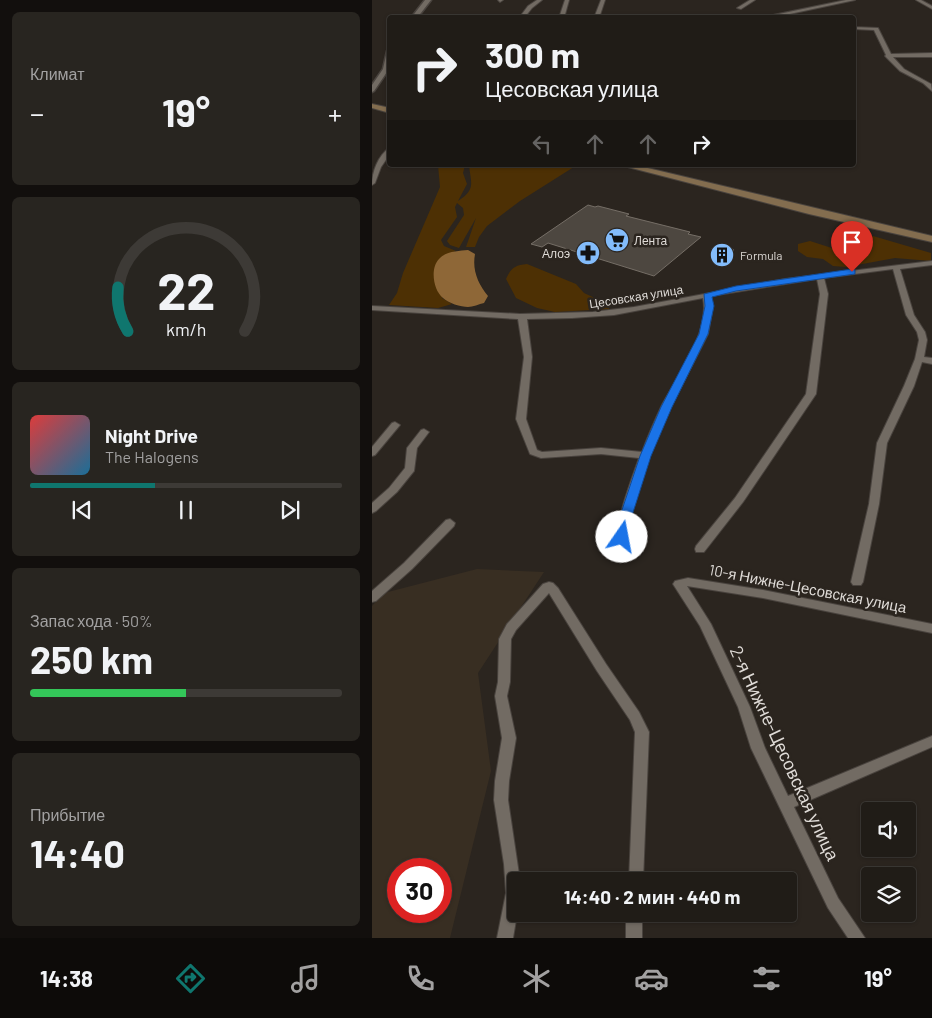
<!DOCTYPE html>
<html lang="ru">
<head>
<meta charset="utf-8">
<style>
	:root { --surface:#201c17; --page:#282520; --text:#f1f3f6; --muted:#a2a1a1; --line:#3d3a36; --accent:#0f766e }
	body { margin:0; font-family:Barlow,sans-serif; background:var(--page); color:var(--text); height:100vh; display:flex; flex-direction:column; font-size:19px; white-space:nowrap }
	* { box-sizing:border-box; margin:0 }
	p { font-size:16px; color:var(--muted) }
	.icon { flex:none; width:28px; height:28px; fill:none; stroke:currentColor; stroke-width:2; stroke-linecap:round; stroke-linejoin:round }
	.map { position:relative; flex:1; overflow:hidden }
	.panel { display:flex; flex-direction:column; gap:12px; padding:12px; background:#120f0d; width:372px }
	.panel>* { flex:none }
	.guide { position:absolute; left:15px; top:15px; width:469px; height:152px; border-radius:5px; box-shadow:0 1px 4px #0004,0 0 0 1px var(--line); background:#201c17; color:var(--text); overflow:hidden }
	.buttons { position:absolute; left:489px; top:802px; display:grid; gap:10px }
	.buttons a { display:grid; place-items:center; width:55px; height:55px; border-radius:5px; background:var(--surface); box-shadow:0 1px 4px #0004,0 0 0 1px var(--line); font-size:25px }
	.speed { position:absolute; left:15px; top:858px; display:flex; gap:10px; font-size:25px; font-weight:700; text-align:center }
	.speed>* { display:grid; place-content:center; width:65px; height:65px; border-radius:50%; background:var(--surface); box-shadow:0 1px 4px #0004,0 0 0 1px var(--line); line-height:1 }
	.speed .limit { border:8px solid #d22; background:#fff; color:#111 }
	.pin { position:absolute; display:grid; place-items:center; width:42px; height:42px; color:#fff; margin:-51px -21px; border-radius:50% 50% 50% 0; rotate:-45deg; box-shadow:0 0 5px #0007 }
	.pin .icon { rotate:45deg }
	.me { position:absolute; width:55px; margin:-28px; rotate:12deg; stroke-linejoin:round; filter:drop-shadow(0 0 4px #0008) }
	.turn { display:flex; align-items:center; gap:18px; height:105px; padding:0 15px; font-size:22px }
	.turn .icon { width:65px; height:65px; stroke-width:2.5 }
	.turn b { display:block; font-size:35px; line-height:42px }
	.lanes { display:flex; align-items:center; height:48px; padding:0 15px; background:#0003; justify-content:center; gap:25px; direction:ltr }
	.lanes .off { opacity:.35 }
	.big { font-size:38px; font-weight:700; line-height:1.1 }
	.panel .card { flex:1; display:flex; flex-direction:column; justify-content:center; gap:8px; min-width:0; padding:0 18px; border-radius:8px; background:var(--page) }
	.panel .dial { align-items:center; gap:0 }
	.dial svg { height:130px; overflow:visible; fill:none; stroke:var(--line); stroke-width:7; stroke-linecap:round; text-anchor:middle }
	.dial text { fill:var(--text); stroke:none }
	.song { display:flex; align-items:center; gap:15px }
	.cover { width:60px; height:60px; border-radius:8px; background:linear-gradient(135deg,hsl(0 70% 55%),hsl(200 70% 35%)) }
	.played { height:5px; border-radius:2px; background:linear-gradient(90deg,var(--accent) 40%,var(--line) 40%) }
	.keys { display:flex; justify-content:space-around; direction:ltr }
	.heat { display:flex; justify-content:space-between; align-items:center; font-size:28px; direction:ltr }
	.charge { height:8px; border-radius:4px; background:linear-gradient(90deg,#34c759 50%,var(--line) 0) }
	.trip { position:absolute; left:135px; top:872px; width:290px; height:50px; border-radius:5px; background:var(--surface); box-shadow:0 1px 4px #0004,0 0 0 1px var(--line); font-weight:700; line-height:50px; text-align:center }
	.tabs { display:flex; height:80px; justify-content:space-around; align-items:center; background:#0d0b09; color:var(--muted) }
	.tabs .icon { width:35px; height:35px }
	.tabs .current { color:var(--accent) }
	.tabs b { font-size:22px; color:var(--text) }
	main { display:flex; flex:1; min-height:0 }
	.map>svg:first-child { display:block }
	.built { fill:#382e22; fill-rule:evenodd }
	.green { fill:#4d3004 }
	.water { fill:#8e6737 }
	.building { fill:#4d4740; stroke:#756e66 }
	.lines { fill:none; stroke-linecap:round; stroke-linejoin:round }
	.minor-casing { stroke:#49433e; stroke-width:2 }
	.tertiary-casing { stroke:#49433e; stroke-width:3 }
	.secondary-casing { stroke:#49433e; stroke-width:2 }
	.minor { fill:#726b63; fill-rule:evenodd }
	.tertiary { fill:#726b63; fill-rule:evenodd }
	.secondary { fill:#836d4f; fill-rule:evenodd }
	.route { fill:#1a73e8; stroke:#114b97 }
	.labels { text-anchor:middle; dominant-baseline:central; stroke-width:5; stroke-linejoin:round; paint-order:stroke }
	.far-poi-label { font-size:12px; fill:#dfdbd7; stroke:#2b251f; text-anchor:start }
	.far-street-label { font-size:12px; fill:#dfdbd7; stroke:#2b251f }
	.street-label { font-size:15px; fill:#dfdbd7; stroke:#2b251f }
	.near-street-label { font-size:18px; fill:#dfdbd7; stroke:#2b251f }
</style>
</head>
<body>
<main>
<section class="panel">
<div class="card"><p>Климат</p>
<div class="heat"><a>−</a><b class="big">19°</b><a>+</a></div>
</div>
<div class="card dial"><svg viewBox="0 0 100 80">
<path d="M14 69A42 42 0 1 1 86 69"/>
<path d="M14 69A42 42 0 0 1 8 42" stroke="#0f766e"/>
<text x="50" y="56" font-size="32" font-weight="700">22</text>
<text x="50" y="72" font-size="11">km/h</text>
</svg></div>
<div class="card">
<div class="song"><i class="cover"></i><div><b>Night Drive</b><p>The Halogens</p></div></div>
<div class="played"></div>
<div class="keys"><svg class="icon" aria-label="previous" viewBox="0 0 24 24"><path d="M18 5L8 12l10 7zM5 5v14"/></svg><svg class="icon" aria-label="pause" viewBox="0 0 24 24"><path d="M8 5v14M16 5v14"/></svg><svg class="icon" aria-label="next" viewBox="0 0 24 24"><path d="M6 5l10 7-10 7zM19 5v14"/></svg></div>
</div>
<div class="card"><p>Запас хода · 50%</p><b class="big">250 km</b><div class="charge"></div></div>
<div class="card"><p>Прибытие</p><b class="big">14:40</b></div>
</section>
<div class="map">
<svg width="560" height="938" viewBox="0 0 560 938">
	<rect width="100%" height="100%" fill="#2b251f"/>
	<!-- built -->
	<path class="built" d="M105 569 172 572 106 673 119 771 78 938H0V606L12 593ZM26 869H69V911H26Z"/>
	<!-- green -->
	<g class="green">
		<path d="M66 165H93L91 173 95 184 86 201C104 189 99 184 97 165H205L148 201 115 226 107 237 103 247H94L104 218 87 248 78 245 75 241 92 215 91 208 85 203 83 207 85 217 69 240 72 246 84 251 73 255 70 298 80 304 66 308 17 305 25 293 31 273 68 187Z"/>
		<polygon points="501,236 559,253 559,261 523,258 474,267 461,266 451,259 435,257 426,251 426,244 438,241 466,250 483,240"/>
		<path d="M155 264 204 284 212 293 225 299 239 300 237 309 183 312 165 308 144 298 134 279C139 268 143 265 155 264Z"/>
	</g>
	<!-- water -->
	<path class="water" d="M96 250 103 254C100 270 106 284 116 296L112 303C107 304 101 307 96 307 89 307 76 303 71 298 61 290 58 268 67 259 74 251 87 251 96 250Z"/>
	<!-- building -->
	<g class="building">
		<polygon points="216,205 223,207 226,206 257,214 254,216 318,232 316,234 329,237 282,276 176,243 170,247 159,244"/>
		<polygon points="353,247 362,250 347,262 339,260"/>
	</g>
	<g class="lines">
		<!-- minor casing -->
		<g class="minor-casing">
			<g id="minor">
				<polygon points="126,0 131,0 128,2"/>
				<polygon points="165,0 170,0 160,8 152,18 147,18 156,6"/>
				<polygon points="193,0 197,0 192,18 187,18"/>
				<polygon points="229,0 233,0 227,18 222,18"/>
				<polygon points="378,0 383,0 369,9 365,8"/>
				<polygon points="474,0 483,0 399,18 387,18"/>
				<polygon points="544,0 549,0 560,6 560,9"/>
				<polygon points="481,27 506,28 519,54 560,53 560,57 521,57 532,69 559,84 560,91 551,83 528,71 513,56 514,55 502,30 481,29"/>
				<path d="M18 147V154L9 167 3 183 0 185C0 171 6 156 18 147Z"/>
				<path d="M560 261V265L528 269 542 315 553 332 555 340 552 357 560 358V364L550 362 542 386 515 443 507 504 491 582 489 585H481L479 582 497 504 505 443 532 386 543 359 547 340 545 332 534 315 521 269 452 278 456 294 444 394 371 502 332 552H324L323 549 324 546 363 498 434 394 448 294 445 279 339 296 341 306 336 334 299 407 278 455 256 525 254 540H246C241 527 262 473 267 458L229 454 169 458 158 454 144 419 152 357 146 319 0 310V306L148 314 221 312 262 307 413 279ZM331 298C338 332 306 375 290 405 283 420 276 436 270 452L229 448 170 452 165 450 154 419 160 357 155 319 200 318 242 315Z"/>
				<polygon points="23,422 28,425 3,455 0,456 0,447 20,423"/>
				<polygon points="52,429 57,432 45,448 42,471 25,492 4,511 0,513 0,503 17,488 33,468 35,448 49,430"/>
				<polygon points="78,519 83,523 82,526 40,569 4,601 0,602 0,591 32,563 74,520"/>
				<polygon points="316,578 391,590 560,624 560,633 391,598 315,586 339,624 378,707 393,748 416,796 560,736 560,747 422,807 466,898 493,938 476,938 456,908 379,748 366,707 328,626 301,584 303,581"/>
				<polygon points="177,582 181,583 186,588 234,664 267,712 277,732 271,881 257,881 263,732 258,720 225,671 177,593 144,630 139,639 138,682 135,696 144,738 137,781 136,800 148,881 144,881 145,914 141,938 125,938 134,893 132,864 122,800 123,781 130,738 123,696 126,682 127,639 135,624 171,584"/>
				<rect x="254" y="914" width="16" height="24"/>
			</g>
		</g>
		<!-- tertiary casing -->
		<g class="tertiary-casing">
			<g id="tertiary">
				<polygon points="53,0 59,0 45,18 39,18"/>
				<polygon points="18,49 17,69 2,91 0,92 0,85 11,69 15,51"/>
			</g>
		</g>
		<!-- secondary casing -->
		<g class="secondary-casing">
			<g id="secondary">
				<polygon points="0,104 18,108 18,113 0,108"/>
				<polygon points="248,165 263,165 560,236 560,242 437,214"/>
			</g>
		</g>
		<!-- minor -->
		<use href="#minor" class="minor"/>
		<!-- tertiary -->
		<use href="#tertiary" class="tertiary"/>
		<!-- secondary -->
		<use href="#secondary" class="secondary"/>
	</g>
	<!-- route -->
	<polygon class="route" points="480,269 483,270 483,274 364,291 340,297 342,306 336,334 300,407 279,456 257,525 256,537 250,541 245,540 243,537 245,525 268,456 289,407 327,334 333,306 332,294 364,286"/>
	<!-- icons -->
	<defs>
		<g id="supermarket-disc" transform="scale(1.25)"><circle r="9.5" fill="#83bcfb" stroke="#2b251f"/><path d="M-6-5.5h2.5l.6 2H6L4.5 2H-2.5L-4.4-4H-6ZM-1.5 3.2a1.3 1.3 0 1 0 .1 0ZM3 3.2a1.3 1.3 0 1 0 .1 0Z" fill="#111"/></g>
		<g id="pharmacy-disc" transform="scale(1.25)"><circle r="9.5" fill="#83bcfb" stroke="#2b251f"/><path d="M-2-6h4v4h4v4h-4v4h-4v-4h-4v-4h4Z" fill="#111"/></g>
		<g id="building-disc" transform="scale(1.25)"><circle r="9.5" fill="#83bcfb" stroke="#2b251f"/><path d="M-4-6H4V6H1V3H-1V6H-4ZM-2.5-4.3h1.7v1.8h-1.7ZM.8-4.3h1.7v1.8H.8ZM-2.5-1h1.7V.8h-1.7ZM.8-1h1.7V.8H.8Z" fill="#111"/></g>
	</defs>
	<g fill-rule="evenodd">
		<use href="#supermarket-disc" x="245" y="240"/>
		<use href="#pharmacy-disc" x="216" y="253"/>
		<use href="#building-disc" x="350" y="255"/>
	</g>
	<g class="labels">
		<!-- far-poi labels -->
		<g class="far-poi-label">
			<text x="262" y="240">Лента</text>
			<text x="198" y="253" text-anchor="end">Алоэ</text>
			<text x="368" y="255">Formula</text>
		</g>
		<!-- far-street labels -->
		<g class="far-street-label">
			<text transform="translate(264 296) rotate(-9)">Цесовская улица</text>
		</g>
		<!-- street labels -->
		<g class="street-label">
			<text transform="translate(436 588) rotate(11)">10-я Нижне-Цесовская улица</text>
		</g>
		<!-- near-street labels -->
		<g class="near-street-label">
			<text transform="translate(413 753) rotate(65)">2-я Нижне-Цесовская улица</text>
		</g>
	</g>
</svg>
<div class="buttons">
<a><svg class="icon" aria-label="sound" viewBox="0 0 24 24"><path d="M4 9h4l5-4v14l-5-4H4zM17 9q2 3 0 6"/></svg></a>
<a><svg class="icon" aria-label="layers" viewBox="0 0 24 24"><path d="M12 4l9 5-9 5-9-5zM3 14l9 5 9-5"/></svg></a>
</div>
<div class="speed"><div class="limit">30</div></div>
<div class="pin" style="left:480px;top:272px;background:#d93025"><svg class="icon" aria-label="arrive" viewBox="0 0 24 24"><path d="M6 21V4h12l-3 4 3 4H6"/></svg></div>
<svg class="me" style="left:250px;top:537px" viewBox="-20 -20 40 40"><circle r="19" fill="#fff"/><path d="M0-13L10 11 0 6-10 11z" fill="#1a73e8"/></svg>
<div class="trip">14:40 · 2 мин · 440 m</div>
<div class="guide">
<div class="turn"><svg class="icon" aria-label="right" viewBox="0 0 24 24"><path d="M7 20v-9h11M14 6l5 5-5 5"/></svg><div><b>300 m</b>Цесовская улица</div></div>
<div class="lanes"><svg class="icon off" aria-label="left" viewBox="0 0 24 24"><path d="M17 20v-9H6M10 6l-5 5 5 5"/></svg><svg class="icon off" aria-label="ahead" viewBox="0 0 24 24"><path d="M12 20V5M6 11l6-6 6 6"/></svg><svg class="icon off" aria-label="ahead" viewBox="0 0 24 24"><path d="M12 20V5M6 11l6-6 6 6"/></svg><svg class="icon" aria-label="right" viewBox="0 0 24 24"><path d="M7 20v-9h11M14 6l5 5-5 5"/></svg></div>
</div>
</div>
</main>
<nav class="tabs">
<b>14:38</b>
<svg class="icon current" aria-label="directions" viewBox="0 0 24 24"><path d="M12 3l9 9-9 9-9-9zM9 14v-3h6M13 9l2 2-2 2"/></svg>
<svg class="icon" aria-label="music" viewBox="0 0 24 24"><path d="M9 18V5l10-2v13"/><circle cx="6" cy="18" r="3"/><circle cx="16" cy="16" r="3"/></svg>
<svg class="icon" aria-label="phone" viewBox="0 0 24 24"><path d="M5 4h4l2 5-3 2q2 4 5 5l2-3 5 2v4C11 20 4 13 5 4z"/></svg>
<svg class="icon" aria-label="climate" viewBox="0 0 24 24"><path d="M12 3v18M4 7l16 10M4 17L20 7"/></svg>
<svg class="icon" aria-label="car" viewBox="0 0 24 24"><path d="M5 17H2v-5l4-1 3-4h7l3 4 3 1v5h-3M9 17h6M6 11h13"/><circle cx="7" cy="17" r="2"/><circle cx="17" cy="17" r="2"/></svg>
<svg class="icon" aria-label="filters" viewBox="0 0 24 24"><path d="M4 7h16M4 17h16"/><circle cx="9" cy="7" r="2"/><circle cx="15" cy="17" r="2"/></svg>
<b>19°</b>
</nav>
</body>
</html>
